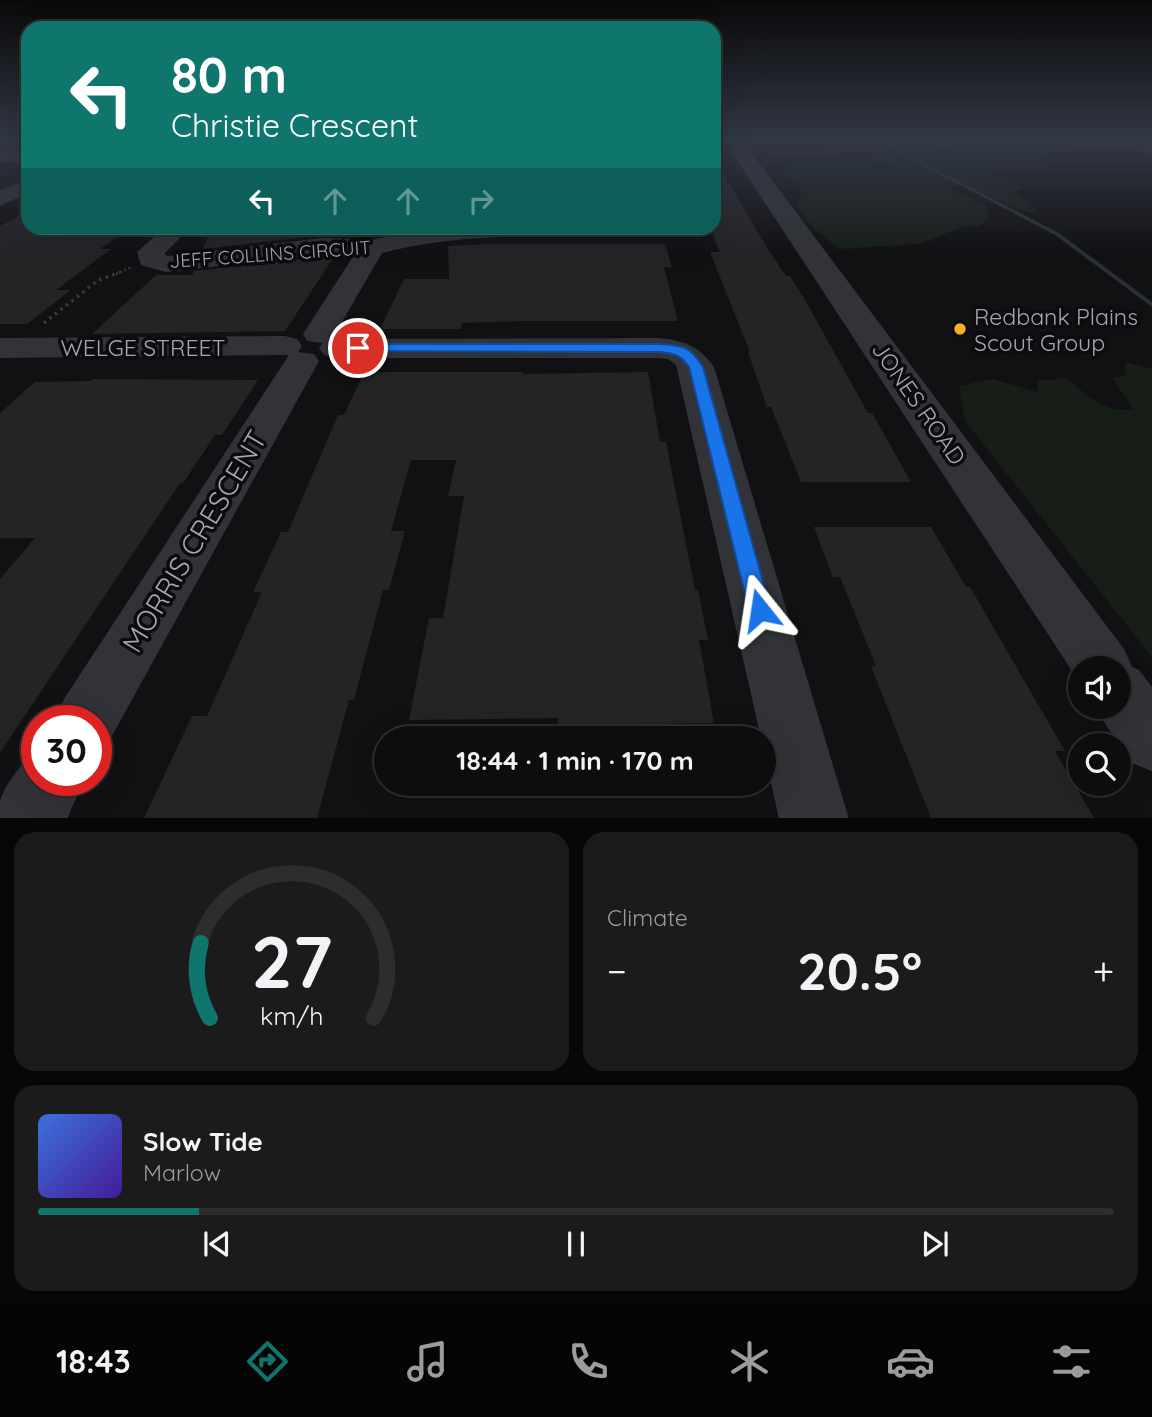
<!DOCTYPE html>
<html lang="en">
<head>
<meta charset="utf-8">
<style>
	:root { --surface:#0d0d0e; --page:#1b1b1c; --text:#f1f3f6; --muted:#9a9c9e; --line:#2d2d2e; --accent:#0f766e }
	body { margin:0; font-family:Quicksand,sans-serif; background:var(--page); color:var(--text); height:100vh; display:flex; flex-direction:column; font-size:26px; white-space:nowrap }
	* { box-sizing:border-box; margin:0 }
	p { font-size:23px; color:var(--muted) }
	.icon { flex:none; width:38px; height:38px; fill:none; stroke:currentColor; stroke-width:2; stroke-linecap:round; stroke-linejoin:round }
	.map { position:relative; height:818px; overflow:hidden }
	.side { display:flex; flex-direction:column; gap:14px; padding:14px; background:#070708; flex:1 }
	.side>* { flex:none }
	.hud { position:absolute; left:21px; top:21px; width:700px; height:214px; border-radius:21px; box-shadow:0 7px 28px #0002,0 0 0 2px var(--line); background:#0f766e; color:#fff; overflow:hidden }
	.buttons { position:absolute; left:1068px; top:656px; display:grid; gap:14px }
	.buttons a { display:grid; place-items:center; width:63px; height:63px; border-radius:50%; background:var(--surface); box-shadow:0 7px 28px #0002,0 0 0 2px var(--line); font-size:35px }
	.speed { position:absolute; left:21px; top:705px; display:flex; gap:14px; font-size:35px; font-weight:700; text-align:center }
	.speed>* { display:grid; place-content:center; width:91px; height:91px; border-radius:50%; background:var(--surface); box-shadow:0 7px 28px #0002,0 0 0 2px var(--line); line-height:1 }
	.speed .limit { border:10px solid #d22; background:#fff; color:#111 }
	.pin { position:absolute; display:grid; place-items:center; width:60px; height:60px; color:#fff; margin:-30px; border:4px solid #fff; border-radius:50%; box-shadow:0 2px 7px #0007 }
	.me { position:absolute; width:77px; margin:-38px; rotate:345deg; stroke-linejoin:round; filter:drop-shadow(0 0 5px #0008) }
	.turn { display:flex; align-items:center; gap:24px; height:147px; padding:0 35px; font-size:32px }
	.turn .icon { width:91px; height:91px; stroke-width:2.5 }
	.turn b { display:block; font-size:49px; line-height:60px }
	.lanes { display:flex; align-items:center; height:66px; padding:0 35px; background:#0003; justify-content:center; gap:35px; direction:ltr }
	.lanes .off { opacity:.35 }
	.big { font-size:52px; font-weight:700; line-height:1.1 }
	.side .tile { flex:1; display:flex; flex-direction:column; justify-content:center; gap:10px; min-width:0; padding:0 24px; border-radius:21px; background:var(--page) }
	.side .dial { align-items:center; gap:0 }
	.dial svg { height:182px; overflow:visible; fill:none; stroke:var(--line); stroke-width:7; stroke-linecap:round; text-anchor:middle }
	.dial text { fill:var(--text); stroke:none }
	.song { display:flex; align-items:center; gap:21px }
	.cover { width:84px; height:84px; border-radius:10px; background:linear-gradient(135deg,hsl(220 70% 55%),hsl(260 70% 35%)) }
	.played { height:7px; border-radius:4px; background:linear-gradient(90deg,var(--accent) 15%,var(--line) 15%) }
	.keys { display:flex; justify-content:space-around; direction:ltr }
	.heat { display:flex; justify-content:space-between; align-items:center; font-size:38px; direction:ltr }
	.side .tiles { flex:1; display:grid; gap:14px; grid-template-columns:1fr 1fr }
	.tile:last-child { grid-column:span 2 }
	.trip { position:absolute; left:374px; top:726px; width:402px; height:70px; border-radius:35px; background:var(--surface); box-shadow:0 7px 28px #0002,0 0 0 2px var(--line); font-weight:700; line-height:70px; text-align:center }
	.tabs { display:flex; height:112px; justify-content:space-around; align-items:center; background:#050506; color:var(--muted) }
	.tabs .icon { width:49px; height:49px }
	.tabs .on { color:var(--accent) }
	.tabs b { font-size:32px; color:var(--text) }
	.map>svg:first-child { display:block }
	.green { fill:#171e18 }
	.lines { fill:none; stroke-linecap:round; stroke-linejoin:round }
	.stream { fill:#283036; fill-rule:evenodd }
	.building { fill:#242427 }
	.path-far1 { stroke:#383a3f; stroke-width:2.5; stroke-dasharray:2 2.5; stroke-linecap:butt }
	.path { stroke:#383a3f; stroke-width:3.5; stroke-dasharray:2.5 4.5; stroke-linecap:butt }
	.minor { fill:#323338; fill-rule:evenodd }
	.route { fill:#1a73e8; stroke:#114b97; stroke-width:2 }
	.poi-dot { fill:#f4ae28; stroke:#0c0c0e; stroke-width:2.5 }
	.labels { text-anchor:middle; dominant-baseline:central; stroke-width:7; stroke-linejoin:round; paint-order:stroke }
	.far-street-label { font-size:19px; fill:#a2a8b4; stroke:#0c0c0e }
	.poi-label { font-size:23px; fill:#a2a8b4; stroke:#0c0c0e; text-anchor:start }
	.street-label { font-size:23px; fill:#a2a8b4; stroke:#0c0c0e }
	.near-street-label { font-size:28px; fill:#a2a8b4; stroke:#0c0c0e }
</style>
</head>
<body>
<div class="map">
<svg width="1152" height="819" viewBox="0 0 1152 819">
	<rect width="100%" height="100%" fill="#111113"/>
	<!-- green -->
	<g class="green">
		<path d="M1000 139 1008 140 1007 145 990 149 1101 142 1118 147 1049 152 1039 157 1040 160 1052 164C1036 171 1005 166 985 170L990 174 1024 187 1014 194 1029 202 1038 213C1003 212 978 180 946 187L988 207 989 219 979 226H965L919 244 839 249 812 227 797 204 802 192 793 180 782 175 790 165C815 160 837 156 862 163 873 166 881 173 893 173V167L877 158 874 151Z"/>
		<path d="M1126 362 1152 369V657L965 421 959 386 992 379 1038 392V381L1066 378C1089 397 1104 413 1134 409L1112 378 1126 375Z"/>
	</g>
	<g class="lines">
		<!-- stream -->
		<g class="stream">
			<polygon points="878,139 883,139 894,147 891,148"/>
			<polygon points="897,150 899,150 1059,233 1152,302 1152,307 1055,235 897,152"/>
		</g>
	</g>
	<!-- building -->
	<g class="building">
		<polygon points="714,158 769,251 786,276 790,276 804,298 868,413 872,413 911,482 801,482 771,407 767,407 748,352 750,352 710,252 720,252 714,238"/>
		<polygon points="28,211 28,229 127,230 100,249 111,249 56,290 71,290 27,324 0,324 0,226"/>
		<polygon points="269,228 354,228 348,236 323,235 203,249 209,234"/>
		<polygon points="488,244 665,244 672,267 664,267 678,321 524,321 462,323 461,329 380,329 404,279 449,279 448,246"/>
		<polygon points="323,257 334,257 285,331 92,334 156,275 192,275 194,271"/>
		<polygon points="364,372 523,372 523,374 648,372 660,442 666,442 695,590 698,590 708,640 699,640 714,723 558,725 558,718 409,720 429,618 443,618 464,496 448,496 456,460 411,460 391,531 405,531 389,590 383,590 354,700 349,700 317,818 144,818 192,716 207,716 262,592 253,592 281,532 288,532 338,415 344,415"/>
		<polygon points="93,379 258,380 222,435 215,435 183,483 180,483 0,753 0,579 35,538 0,538 0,413 35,382 91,381"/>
		<polygon points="814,527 931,527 966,587 970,587 1065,751 1055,751 1094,818 931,818 871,666 876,666 840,577 833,577"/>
	</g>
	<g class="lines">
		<!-- path-far1 -->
		<g class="path-far1">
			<polyline points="770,156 1027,139"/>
			<polyline points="116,274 130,268"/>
		</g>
		<!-- path -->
		<polyline class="path" points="44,323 97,281 120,272"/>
		<!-- minor -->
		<g class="minor">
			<polygon points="723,139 741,139 1124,649 1132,667 1139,670 1152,687 1152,771 1129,762 1095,707 1118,707 1118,668 1080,668 1080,683"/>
			<polygon points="1110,139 1138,139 1152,143 1152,155 1113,143"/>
			<polygon points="28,149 28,161 0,162 0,150"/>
			<polygon points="28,179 28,193 0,206 0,190"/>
			<path d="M164 228H190L164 254 168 256 323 238 372 240 429 228H653L650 233 641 235C555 237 465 231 382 253L332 339 658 338C684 340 699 346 714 367L849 819H779L765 755V738H761L676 365 668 359 658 358H336L324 355 319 348 323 343 307 341 303 334 354 255 323 254 166 272 141 265 137 252Z"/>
			<polygon points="285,336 297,339 302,346 298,352 314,354 319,361 108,743 96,747 96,721 55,721 64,699 289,355 0,358 0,338"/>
			<path d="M37 752V780H84L67 819H0C0 813 0 807 0 801 3 788 25 757 37 752Z"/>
		</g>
	</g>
	<!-- sky -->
	<linearGradient id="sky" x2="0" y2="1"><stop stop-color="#09090a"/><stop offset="0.55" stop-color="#323844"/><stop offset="1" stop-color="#323844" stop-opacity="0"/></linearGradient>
	<rect width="1152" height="254" fill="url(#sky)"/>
	<!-- route -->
	<path class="route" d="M358 344H658C683 345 690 346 703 367L771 610 768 617 760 620 752 617 749 610 689 367C680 354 673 353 658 352L353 351V345Z"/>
	<!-- markers -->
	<circle class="poi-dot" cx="960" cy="329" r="7"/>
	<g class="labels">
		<!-- far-street labels -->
		<g class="far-street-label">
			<text transform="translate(270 254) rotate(-4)">JEFF COLLINS CIRCUIT</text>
		</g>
		<!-- poi labels -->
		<g class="poi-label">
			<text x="974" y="316">Redbank Plains<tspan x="974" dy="26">Scout Group</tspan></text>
		</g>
		<!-- street labels -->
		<g class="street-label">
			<text x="143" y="347">WELGE STREET</text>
			<text transform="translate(919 403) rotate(55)">JONES ROAD</text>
		</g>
		<!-- near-street labels -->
		<g class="near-street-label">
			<text transform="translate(194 541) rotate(-59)">MORRIS CRESCENT</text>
		</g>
	</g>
</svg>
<div class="buttons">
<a><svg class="icon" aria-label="sound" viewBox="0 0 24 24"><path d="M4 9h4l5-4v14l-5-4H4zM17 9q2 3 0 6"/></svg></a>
<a><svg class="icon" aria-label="search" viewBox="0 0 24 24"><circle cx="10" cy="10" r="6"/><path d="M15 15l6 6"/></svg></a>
</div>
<div class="speed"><div class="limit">30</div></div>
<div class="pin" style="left:358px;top:348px;background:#d93025"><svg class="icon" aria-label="arrive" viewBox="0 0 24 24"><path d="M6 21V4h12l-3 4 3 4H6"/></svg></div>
<svg class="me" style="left:760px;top:610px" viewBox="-20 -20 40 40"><path d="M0-17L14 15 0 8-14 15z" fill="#1a73e8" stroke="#fff" stroke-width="4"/></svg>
<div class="trip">18:44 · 1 min · 170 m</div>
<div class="hud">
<div class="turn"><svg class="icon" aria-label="left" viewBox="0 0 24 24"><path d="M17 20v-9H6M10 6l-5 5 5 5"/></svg><div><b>80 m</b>Christie Crescent</div></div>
<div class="lanes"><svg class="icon" aria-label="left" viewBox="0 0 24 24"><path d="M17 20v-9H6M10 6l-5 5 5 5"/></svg><svg class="icon off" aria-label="ahead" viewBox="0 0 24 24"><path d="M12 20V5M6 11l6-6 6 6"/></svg><svg class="icon off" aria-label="ahead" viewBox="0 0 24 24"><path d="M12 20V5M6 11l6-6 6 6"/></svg><svg class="icon off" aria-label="right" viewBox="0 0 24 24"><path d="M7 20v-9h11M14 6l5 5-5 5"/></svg></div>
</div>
</div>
<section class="side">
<div class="tiles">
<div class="tile dial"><svg viewBox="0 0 100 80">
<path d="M14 69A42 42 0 1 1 86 69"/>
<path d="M14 69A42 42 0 0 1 10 36" stroke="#0f766e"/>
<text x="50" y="56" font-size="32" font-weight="700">27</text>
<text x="50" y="72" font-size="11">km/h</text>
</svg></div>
<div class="tile"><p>Climate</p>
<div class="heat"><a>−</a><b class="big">20.5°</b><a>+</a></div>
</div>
<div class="tile">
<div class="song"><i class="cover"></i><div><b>Slow Tide</b><p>Marlow</p></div></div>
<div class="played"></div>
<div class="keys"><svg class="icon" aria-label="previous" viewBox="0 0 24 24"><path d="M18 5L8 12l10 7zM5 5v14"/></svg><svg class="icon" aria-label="pause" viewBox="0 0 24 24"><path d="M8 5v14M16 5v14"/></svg><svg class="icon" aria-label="next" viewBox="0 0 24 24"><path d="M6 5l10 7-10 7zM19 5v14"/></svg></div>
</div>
</div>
</section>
<nav class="tabs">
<b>18:43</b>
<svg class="icon on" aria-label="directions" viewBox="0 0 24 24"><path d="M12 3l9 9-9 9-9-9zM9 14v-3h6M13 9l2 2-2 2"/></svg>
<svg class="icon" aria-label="music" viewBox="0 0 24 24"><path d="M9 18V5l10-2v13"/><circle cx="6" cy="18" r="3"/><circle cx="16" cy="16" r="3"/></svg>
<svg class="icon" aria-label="phone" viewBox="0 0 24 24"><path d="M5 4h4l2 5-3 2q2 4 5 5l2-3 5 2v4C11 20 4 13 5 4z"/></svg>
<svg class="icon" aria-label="climate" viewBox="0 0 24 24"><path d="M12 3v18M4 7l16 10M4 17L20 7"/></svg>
<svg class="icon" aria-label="car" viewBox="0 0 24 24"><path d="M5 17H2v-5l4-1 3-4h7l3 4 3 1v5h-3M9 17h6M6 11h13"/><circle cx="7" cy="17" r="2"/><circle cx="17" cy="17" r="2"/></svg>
<svg class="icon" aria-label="filters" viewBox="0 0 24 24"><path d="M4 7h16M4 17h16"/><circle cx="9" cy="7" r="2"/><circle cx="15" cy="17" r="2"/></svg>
</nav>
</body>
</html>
